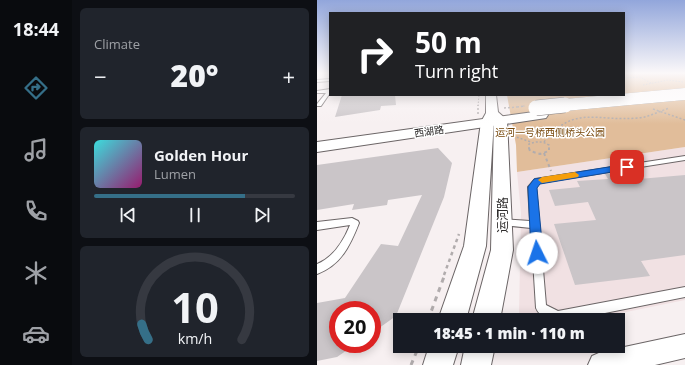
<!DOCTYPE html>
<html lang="en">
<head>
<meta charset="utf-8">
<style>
	:root { --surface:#171b24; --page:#20242c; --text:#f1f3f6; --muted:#9ea1a6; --line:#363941; --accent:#356f88 }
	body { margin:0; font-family:"Open Sans","Noto Sans SC",sans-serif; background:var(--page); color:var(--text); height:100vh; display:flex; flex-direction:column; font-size:15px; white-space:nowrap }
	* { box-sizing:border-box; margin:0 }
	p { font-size:13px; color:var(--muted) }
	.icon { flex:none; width:22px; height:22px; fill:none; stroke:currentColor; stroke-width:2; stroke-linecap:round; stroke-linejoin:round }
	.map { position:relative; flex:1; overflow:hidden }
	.details { display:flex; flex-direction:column; gap:8px; padding:8px; background:#0d0f14; width:245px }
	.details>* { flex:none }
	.banner { position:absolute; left:12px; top:12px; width:296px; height:84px; border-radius:0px; box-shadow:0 2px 10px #0003; background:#202124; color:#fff; overflow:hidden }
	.speed { position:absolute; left:12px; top:301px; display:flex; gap:8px; font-size:20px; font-weight:700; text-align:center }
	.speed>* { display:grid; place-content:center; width:52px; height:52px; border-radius:50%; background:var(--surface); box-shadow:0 2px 10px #0003; line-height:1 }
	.speed .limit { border:6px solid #d22; background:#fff; color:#111 }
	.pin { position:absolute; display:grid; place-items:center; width:34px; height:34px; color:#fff; margin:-17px; border-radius:8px; box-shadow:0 2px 6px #0006 }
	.me { position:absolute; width:44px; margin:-22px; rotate:356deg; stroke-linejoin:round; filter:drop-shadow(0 0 3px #0008) }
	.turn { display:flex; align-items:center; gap:14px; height:84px; padding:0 20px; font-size:18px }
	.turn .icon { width:52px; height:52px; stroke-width:2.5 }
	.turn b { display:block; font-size:28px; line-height:34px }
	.big { font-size:30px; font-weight:800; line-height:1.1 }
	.details .widget { flex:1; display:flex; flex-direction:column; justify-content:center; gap:6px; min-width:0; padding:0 14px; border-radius:6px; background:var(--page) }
	.details .dial { align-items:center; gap:0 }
	.dial svg { height:104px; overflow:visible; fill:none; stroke:var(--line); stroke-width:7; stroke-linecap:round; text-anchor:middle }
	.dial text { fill:var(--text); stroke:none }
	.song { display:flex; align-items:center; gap:12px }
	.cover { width:48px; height:48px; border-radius:6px; background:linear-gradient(135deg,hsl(180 70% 55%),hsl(320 70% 35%)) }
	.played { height:4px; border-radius:2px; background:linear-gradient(90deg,var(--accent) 75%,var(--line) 75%) }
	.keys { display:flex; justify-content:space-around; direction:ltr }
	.heat { display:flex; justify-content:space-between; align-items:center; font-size:22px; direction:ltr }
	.trip { position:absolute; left:76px; top:313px; width:232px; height:40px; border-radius:0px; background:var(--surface); box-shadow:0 2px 10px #0003; font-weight:800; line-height:40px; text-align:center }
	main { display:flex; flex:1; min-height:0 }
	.dock { display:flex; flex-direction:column; width:72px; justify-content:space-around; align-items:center; background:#090b0e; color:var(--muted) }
	.dock .icon { width:28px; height:28px }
	.dock .active { color:var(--accent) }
	.dock b { font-size:18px; color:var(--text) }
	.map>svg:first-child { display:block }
	.built { fill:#f1e1e3 }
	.green { fill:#e1bd9a }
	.building { fill:#cac5c8 }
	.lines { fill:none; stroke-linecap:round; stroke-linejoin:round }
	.service-casing { stroke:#6b6566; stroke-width:2 }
	.minor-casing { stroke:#6b6566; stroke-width:2 }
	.tertiary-casing { stroke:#6b6566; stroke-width:2 }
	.secondary-casing { stroke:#6b6566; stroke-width:2 }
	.path-far4 { stroke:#b1acad; stroke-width:1; stroke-dasharray:1.5 1.5; stroke-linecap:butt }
	.path-far3 { stroke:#b1acad; stroke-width:1.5; stroke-dasharray:2 2; stroke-linecap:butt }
	.path-far2 { stroke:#b1acad; stroke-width:2; stroke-dasharray:3 3; stroke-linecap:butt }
	.path-far1 { stroke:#b1acad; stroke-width:2.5; stroke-dasharray:3.5 3.5; stroke-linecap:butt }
	.path { stroke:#b1acad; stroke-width:3; stroke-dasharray:5 5; stroke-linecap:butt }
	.service { fill:#fff; fill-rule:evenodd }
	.minor { fill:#fff; fill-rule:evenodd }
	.tertiary { fill:#fff; fill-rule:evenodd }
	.secondary { fill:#fff; fill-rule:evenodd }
	.secondary-bridge-far1-casing { stroke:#6b6566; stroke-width:12; stroke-linecap:butt }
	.secondary-bridge-casing { stroke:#6b6566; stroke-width:16; stroke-linecap:butt }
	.path-bridge-far1 { stroke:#b1acad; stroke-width:1; stroke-dasharray:1.5 1.5; stroke-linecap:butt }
	.path-bridge { stroke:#b1acad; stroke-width:1.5; stroke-dasharray:2 2; stroke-linecap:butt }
	.secondary-bridge-far1 { stroke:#fff; stroke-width:12 }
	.secondary-bridge { stroke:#fff; stroke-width:15 }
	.route { fill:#1a73e8; stroke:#114b97 }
	.slow { fill:#f59e0b }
	.labels { text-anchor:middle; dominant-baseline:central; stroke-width:3; stroke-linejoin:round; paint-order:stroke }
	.far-street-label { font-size:10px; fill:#2e2c2c; stroke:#fff }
	.far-park-label { font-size:10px; fill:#77480b; stroke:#fff }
	.street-label { font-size:12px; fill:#2e2c2c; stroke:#fff }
</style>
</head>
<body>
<main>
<nav class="dock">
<b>18:44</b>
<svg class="icon active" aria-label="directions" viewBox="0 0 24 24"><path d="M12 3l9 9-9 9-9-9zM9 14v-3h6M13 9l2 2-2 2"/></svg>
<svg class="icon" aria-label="music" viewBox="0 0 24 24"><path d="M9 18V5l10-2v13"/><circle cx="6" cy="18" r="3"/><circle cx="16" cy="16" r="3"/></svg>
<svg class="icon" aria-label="phone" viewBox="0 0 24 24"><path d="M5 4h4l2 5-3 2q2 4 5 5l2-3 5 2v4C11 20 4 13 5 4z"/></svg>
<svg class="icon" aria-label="climate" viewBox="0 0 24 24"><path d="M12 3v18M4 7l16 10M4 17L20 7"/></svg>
<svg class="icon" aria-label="car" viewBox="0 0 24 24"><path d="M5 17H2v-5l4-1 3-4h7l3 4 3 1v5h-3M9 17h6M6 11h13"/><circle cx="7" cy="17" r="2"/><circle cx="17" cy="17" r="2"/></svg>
</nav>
<section class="details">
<div class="widget"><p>Climate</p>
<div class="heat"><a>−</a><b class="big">20°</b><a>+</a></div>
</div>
<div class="widget">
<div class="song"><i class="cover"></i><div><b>Golden Hour</b><p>Lumen</p></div></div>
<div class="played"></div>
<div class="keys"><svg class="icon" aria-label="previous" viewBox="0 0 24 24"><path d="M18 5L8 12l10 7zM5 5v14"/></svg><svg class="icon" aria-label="pause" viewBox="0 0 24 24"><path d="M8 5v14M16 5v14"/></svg><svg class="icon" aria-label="next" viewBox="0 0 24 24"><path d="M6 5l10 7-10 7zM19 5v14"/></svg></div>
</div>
<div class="widget dial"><svg viewBox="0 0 100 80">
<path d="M14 69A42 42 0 1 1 86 69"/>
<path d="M14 69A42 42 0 0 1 9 57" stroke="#356f88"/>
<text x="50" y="56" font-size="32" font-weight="700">10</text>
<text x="50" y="72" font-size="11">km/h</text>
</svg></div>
</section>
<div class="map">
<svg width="368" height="365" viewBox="0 0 368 365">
	<rect width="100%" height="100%" fill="#f7f0f1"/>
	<!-- built -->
	<polygon class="built" points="368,147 368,300 270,320 218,320 202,314 204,213 200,172"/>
	<!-- green -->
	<polygon class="green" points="307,73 368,73 368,147 200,172 199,145 190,95 307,95"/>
	<!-- building -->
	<g class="building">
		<polygon points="25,95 78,95 79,105 64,106 63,110 18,117"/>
		<polygon points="121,148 135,163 127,197 79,316 55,333 55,310 21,310 21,344 39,344 20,357 0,361 0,303 28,298 64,244 81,246 105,195 71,200 70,205 35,210 37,204 0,210 0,165"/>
		<polygon points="316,172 322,179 368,175 368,255 324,261 333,276 258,285 237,224 279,220 271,202 238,206 232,190 263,187 260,181 291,179 288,174"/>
	</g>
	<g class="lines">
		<!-- service casing -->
		<g class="service-casing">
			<g id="service">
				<polygon points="13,79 13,81 0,82 0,80"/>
				<polygon points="13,89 13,93 4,106 0,106 0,104 9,93 0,93 0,91"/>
				<path d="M368 156V160L222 183 219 187 229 305 241 311 368 287V297L253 320C241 320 224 321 219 308L214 228 185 225 182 224 181 222 182 220 185 219 213 221 211 187 218 179Z"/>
				<path d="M35 218 41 221 42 223C33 246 24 265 0 274V264C16 258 27 240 33 225L0 230V222Z"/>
			</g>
		</g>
		<!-- minor casing -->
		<g class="minor-casing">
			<polygon id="minor" points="368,334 368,358 338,365 271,365 275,356 284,352"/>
		</g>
		<!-- tertiary casing -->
		<g class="tertiary-casing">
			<g id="tertiary">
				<polygon points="169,95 179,95 181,112 190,120 196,250 183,320 155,320 174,250 177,120 169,246 149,320 121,320 147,246 164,122 169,113"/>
				<polygon points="112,346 142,346 136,365 106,365"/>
				<polygon points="148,346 178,346 174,365 144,365"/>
			</g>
		</g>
		<!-- secondary casing -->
		<g class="secondary-casing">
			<polygon id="secondary" points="224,111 229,112 231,115 229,118 0,152 0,142"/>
		</g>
		<!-- path-far4 -->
		<g class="path-far4">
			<polyline points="307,78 323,77 334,83"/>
			<polyline points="326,85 351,80 366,82"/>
			<polyline points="206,95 211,95"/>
			<polyline points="161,106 162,95"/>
		</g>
		<!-- path-far3 -->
		<g class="path-far3">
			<polyline points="187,108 200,107"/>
			<polyline points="336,109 368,120"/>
			<polyline points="161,114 161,105"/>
			<polyline points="196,136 214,142"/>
			<path d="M227 142C257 104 280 122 321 118 333 117 342 111 353 108"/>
			<path d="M212 149V144C220 141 225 141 232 145V149"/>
		</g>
		<!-- path-far2 -->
		<g class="path-far2">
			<polyline points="212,148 213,151 223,154 232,151 232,148"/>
			<polyline points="227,153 234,171"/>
		</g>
		<!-- path-far1 -->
		<polyline class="path-far1" points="127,275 142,234"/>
		<!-- path -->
		<g class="path">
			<polyline points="111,320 128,274"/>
			<polyline points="94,365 102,346"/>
		</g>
		<!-- service -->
		<use href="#service" class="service"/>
		<!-- minor -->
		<use href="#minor" class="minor"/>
		<!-- tertiary -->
		<use href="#tertiary" class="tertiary"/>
		<!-- secondary -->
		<use href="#secondary" class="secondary"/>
		<!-- secondary-bridge-far1 casing -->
		<g class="secondary-bridge-far1-casing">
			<polyline id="secondary-bridge-far1" points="237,106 368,94"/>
		</g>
		<!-- secondary-bridge casing -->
		<g class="secondary-bridge-casing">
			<polyline id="secondary-bridge" points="219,108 248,105"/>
		</g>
		<!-- path-bridge-far1 -->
		<polyline class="path-bridge-far1" points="206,106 208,106"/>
		<!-- path-bridge -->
		<polyline class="path-bridge" points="200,107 208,106"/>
		<!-- secondary-bridge-far1 -->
		<use href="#secondary-bridge-far1" class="secondary-bridge-far1"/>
		<!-- secondary-bridge -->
		<use href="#secondary-bridge" class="secondary-bridge"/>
	</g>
	<!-- sky -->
	<linearGradient id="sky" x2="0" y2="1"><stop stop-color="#92a6db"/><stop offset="0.59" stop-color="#fbf8f9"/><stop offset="1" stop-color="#fbf8f9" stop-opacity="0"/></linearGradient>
	<rect width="368" height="124" fill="url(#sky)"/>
	<!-- route -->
	<polygon class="route" points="310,164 313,165 314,167 313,169 223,184 220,188 226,253 224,257 220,258 216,257 214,253 211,187 217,179"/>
	<!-- slow -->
	<polygon class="slow" points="258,172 262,175 261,177 225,183 221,180 225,177"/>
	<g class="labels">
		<!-- far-street labels -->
		<g class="far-street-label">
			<text transform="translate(112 131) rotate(-8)">西湖路</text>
		</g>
		<!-- far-park labels -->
		<g class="far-park-label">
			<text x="233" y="132">运河一号桥西侧桥头公园</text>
		</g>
		<!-- street labels -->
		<g class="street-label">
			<text transform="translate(185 215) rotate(-90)">运河路</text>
		</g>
	</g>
</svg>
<div class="speed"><div class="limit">20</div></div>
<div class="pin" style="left:310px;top:167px;background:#d93025"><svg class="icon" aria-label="arrive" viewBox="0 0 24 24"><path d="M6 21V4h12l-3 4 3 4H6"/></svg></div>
<svg class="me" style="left:220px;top:253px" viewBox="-20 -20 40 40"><circle r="19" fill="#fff"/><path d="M0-13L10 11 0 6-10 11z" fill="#1a73e8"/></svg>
<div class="trip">18:45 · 1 min · 110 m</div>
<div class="banner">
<div class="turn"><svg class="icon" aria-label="right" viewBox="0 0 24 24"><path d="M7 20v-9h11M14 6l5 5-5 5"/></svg><div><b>50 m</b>Turn right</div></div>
</div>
</div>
</main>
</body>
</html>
